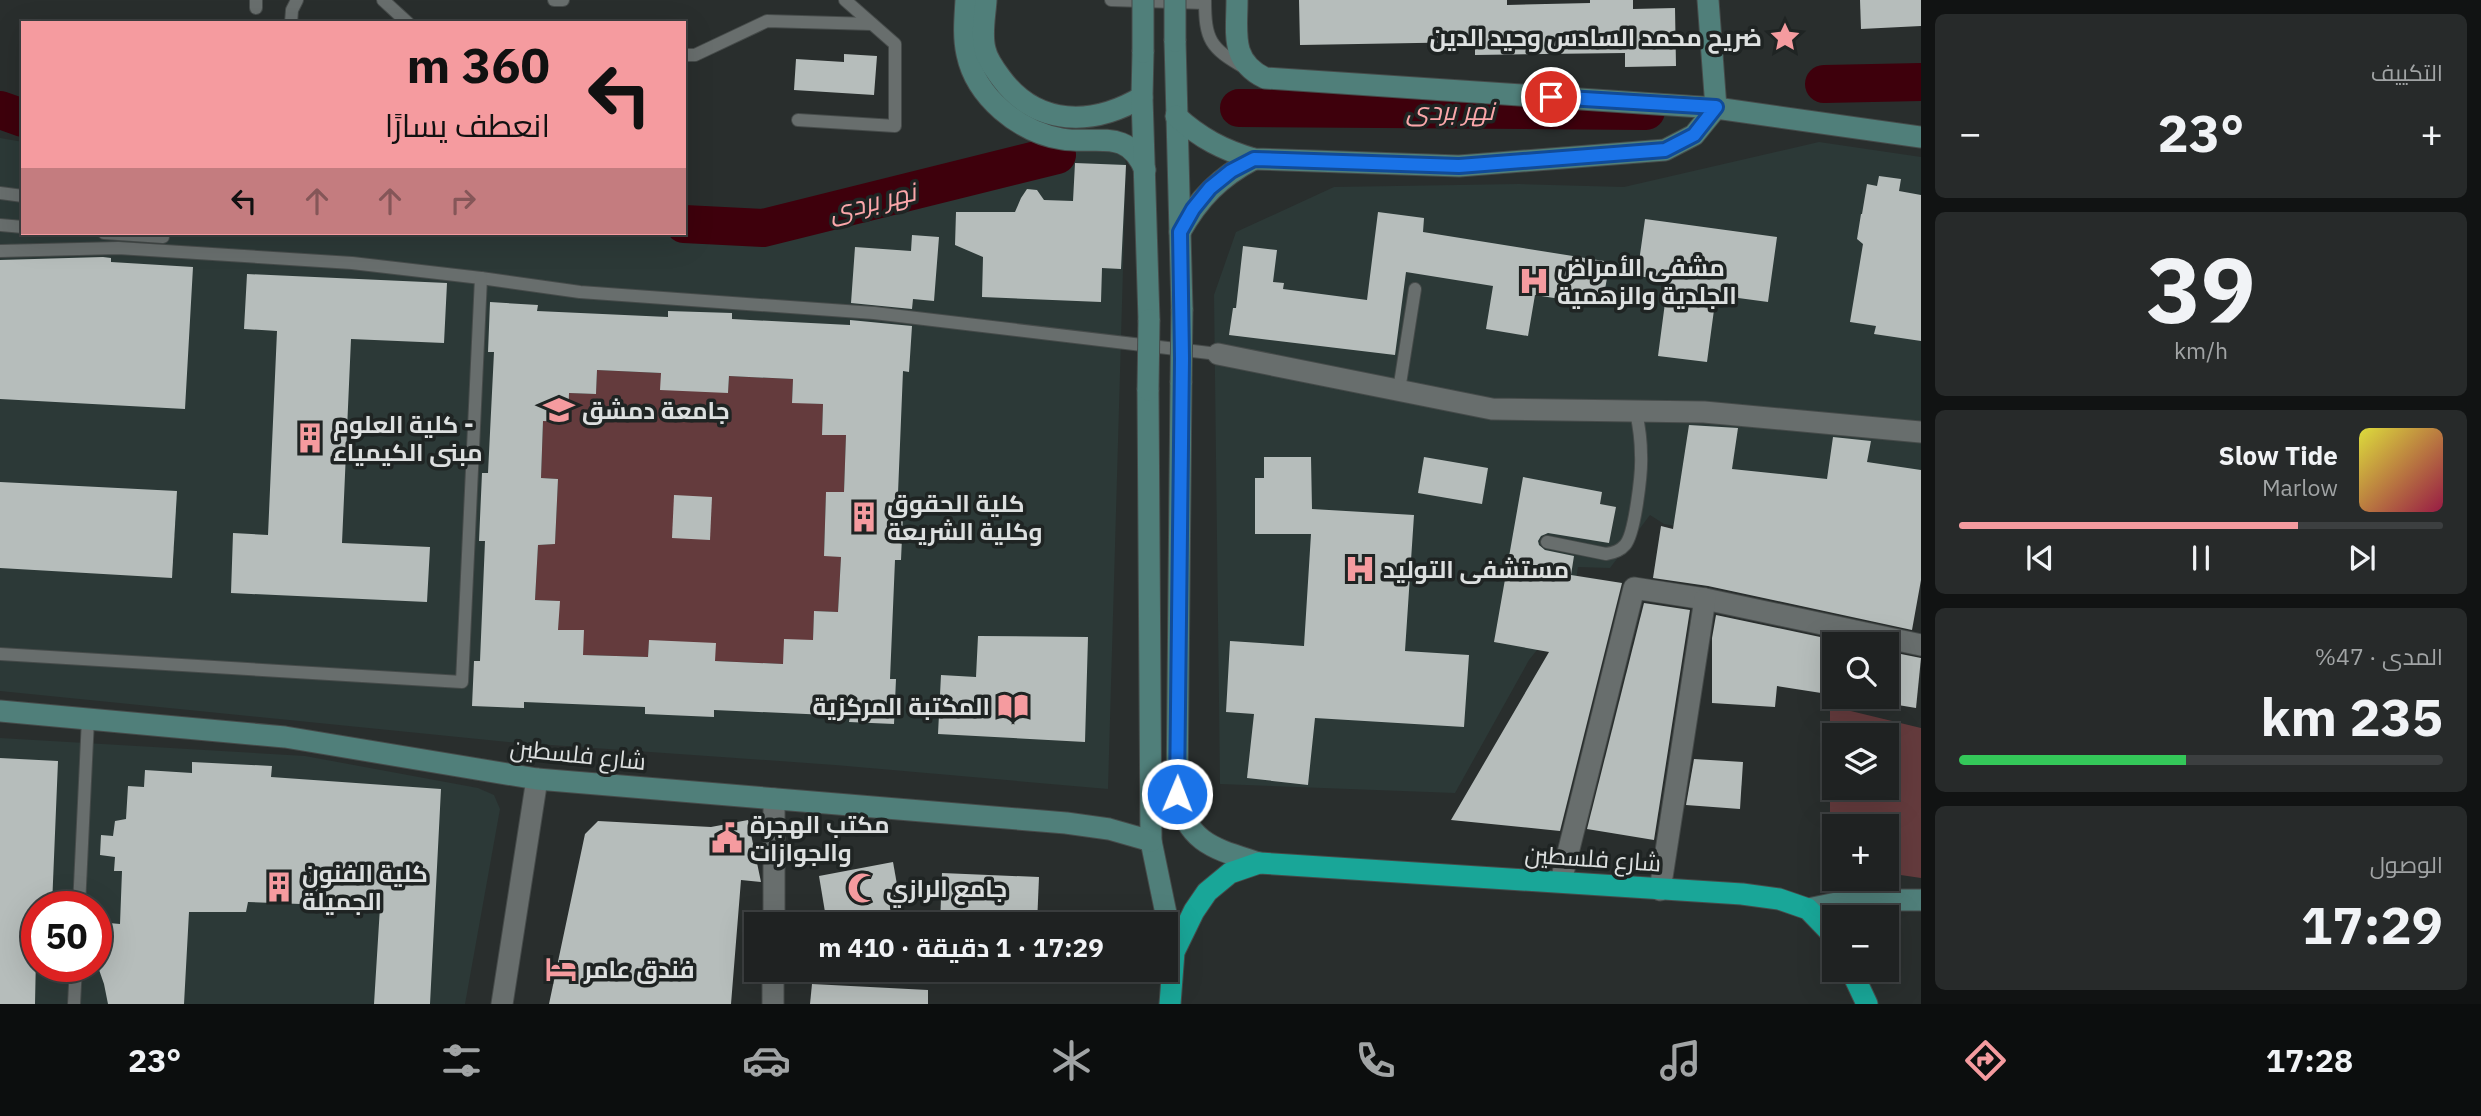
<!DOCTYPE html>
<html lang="ar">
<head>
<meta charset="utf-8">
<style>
	:root { --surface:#1f2222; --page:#272a2a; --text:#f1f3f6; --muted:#a1a4a5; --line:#3c3f40; --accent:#f59b9f }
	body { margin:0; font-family:"IBM Plex Sans",Cairo,sans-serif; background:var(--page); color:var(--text); direction:rtl; height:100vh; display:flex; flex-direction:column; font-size:26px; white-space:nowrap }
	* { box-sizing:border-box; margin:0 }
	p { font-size:23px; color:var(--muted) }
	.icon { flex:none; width:38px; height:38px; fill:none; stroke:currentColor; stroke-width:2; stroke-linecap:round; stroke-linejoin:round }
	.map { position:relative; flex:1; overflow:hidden; direction:ltr }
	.details { display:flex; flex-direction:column; gap:14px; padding:14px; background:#111313; width:560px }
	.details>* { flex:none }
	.hud { position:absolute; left:21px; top:21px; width:665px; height:214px; border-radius:0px; box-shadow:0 7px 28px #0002,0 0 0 2px var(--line); direction:rtl; background:#f59b9f; color:#111; overflow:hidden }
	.controls { position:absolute; left:1822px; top:632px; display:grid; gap:14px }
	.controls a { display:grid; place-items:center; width:77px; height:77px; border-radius:0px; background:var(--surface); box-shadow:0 7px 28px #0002,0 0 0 2px var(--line); font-size:35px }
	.speed { position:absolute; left:21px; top:891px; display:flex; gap:14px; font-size:35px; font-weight:700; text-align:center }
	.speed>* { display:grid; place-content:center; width:91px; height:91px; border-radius:50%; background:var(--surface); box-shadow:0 7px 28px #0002,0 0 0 2px var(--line); line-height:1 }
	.speed .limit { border:10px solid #d22; background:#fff; color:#111 }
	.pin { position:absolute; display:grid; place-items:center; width:60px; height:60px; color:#fff; margin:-30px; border:4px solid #fff; border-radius:50%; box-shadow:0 2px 7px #0007 }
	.me { position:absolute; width:77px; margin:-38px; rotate:1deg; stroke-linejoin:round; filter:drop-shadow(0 0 5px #0008) }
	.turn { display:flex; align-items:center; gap:24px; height:147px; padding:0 21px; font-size:32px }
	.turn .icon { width:91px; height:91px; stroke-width:2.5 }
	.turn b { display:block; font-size:49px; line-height:60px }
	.lanes { display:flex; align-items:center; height:66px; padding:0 21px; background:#0003; justify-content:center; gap:35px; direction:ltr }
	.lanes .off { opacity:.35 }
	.big { font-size:52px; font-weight:700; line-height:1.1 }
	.details .tile { flex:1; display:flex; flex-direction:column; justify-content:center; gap:10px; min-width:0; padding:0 24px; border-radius:10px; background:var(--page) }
	.details .dial { align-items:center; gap:0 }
	.dial b { font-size:91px; line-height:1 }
	.song { display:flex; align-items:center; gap:21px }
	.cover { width:84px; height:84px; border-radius:10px; background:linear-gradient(135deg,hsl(60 70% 55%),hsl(340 70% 35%)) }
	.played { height:7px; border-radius:4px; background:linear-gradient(90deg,var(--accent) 70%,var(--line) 70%) }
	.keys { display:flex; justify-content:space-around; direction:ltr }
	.heat { display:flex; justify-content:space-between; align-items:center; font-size:38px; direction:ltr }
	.charge { height:10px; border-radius:5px; background:linear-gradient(90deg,#34c759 47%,var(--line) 0) }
	.trip { position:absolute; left:744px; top:912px; width:434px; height:70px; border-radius:0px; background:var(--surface); box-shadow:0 7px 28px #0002,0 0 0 2px var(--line); font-weight:700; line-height:70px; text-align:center; direction:rtl }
	.tab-bar { display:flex; height:112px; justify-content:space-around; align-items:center; background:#0c0e0e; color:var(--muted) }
	.tab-bar .icon { width:49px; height:49px }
	.tab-bar .selected { color:var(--accent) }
	.tab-bar b { font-size:32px; color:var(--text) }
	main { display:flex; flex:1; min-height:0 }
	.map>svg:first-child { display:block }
	.built { fill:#2c3937; fill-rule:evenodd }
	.green { fill:#643b3d; fill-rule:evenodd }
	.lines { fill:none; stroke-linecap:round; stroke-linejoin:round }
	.river { stroke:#3e000c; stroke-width:38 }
	.building { fill:#b6bdbb; fill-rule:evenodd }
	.lane-casing { stroke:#464b4a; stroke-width:14 }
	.street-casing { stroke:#464b4a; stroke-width:23 }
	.secondary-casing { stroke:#464b4a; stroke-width:23 }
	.highway-casing { stroke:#464b4a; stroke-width:23 }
	.lane { stroke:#686e6d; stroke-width:12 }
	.street { stroke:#686e6d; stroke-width:21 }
	.secondary { stroke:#507f7a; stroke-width:21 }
	.highway { stroke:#19a698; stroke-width:21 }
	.secondary-bridge-casing { stroke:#464b4a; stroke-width:23; stroke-linecap:butt }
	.secondary-bridge { stroke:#507f7a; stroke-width:21 }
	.route-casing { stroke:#114b97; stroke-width:18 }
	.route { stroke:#1a73e8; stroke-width:12 }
	.labels { text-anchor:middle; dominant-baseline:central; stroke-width:7; stroke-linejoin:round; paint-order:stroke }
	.poi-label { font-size:24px; font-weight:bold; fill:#dde0e0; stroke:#1f2423; text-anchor:start }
	.street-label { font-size:24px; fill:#dde0e0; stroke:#1f2423 }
	.water-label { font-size:26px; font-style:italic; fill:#fba7aa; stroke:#1f2423 }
</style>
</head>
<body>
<main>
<section class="details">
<div class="tile"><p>التكييف</p>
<div class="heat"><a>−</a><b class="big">23°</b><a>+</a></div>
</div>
<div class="tile dial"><b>39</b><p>km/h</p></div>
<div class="tile">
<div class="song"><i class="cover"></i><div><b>Slow Tide</b><p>Marlow</p></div></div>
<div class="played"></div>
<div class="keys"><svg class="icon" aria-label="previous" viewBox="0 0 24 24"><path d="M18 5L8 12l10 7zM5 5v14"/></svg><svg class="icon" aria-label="pause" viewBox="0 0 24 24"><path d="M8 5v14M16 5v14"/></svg><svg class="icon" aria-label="next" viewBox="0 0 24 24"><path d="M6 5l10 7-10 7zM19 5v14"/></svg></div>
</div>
<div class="tile"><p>المدى · 47%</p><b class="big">235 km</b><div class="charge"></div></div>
<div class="tile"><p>الوصول</p><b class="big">17:29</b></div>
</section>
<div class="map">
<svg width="1921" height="1004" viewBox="0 0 1921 1004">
	<rect width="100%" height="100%" fill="#292e2d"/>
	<!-- built -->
	<g class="built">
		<polygon points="1061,134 1123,136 1126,165 1108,789 835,765 508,742 0,691 0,138 23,142 23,233 684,233 684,229 807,233 975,162"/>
		<polygon points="1819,142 1921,157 1921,568 1664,524 1650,515 1610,568 1578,567 1572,606 1529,660 1455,793 1220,784 1214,295 1236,232 1334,187 1519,184 1624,187"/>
		<path d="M0 738 305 756 478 788 494 795 500 809 465 1004H0ZM37 906H96V966H37Z"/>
	</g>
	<!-- green -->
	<g class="green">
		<polygon points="597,370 661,373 728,393 729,376 793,379 792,402 823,404 822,434 846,435 844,492 826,492 824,555 841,557 838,612 814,611 813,640 783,664 715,661 649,641 648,657 583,655 558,630 559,601 535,600 538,545 555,544 558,479 541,478 543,421 569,393 596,394"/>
		<path d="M1830 706 1921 728V878L1887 873 1886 826H1834V867H1830ZM1834 735H1886V788H1834Z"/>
	</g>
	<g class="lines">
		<!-- river -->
		<g class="river">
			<polyline points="1824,84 1921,82"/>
			<polyline points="1239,108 1646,111"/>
			<polyline points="0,110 23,118"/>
			<polyline points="684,224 763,228 1057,155"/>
		</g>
	</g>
	<!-- building -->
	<g class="building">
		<polygon points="1299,0 1507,0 1507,5 1590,3 1590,0 1633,0 1633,9 1675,8 1676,66 1625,67 1625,53 1475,55 1475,42 1300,45"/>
		<polygon points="1860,0 1921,0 1921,26 1861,29"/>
		<polygon points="844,54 877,56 874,95 794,90 796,59 844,62"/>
		<polygon points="1075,163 1126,165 1121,269 1102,268 1101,302 982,297 983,257 955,245 956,212 1015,212 1021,198 1027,189 1037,190 1044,200 1073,201"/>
		<polygon points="1879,176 1901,179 1899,191 1921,195 1921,341 1874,334 1876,326 1850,322 1863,244 1857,239 1861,214 1862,214 1867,184 1877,186"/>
		<polygon points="1378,212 1424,218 1423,232 1604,261 1603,267 1609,267 1604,295 1600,294 1598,305 1535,295 1528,336 1486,329 1493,286 1406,272 1395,355 1229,335 1233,308 1236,308 1243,246 1277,250 1273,282 1284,283 1283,289 1367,300"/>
		<polygon points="1645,219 1777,237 1768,302 1716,295 1707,362 1658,356 1668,280 1637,276"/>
		<polygon points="912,235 939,237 934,301 913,299 912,309 851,303 855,247 911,251"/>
		<polygon points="103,257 111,258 111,262 193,267 185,409 0,399 0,260"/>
		<polygon points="247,274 447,283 444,343 351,339 342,543 430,547 427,602 231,593 233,533 268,535 277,331 244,329"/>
		<path d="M490 302 538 305 537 311 668 317V311L732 313V319L850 325V320L912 326 909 372 903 371 898 493H904L901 560H895L890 679H896L894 724 849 722 850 716 714 710V717L645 714V707L524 702V708L472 706 474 661H480L485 541H479L482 473H488L494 352H488ZM597 370 661 373 660 390 728 393 729 376 793 379 792 403 823 404 822 435H846L844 492H826L824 556 841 557 838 612 814 611 813 640 784 639 783 664 715 661 716 643 649 640 648 657 583 655 584 630H558L560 601 535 600 538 545 555 544 558 479 541 478 543 421 568 422 569 393 596 394Z"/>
		<polygon points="1689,425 1738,428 1732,469 1827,479 1833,437 1871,441 1867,462 1921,470 1921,580 1912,630 1708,586 1653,578 1661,526 1673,529"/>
		<polygon points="1264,457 1311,457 1312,509 1414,515 1405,651 1469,655 1464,727 1315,718 1308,785 1247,778 1254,714 1226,712 1230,641 1304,646 1311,534 1255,534 1255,478 1264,478"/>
		<polygon points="1424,457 1488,468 1482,504 1418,493"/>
		<polygon points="1523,477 1602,492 1600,504 1616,507 1609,543 1548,533 1541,536 1538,541 1539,545 1545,550 1574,556 1571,575 1622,583 1560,831 1451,820 1549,652 1494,642"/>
		<polygon points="0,482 177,491 172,578 0,568"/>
		<polygon points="674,495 712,497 710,540 672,538"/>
		<polygon points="1644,603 1690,610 1654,840 1587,829"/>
		<polygon points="1716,615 1853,644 1834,644 1834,695 1777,686 1775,707 1712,703 1712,638"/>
		<polygon points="978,636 1088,637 1085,742 938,734 941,675 976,677"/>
		<polygon points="1886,651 1921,658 1916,708 1886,703"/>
		<polygon points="0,758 58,761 52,906 37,906 35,1004 0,1004"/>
		<polygon points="1694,759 1743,762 1740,809 1686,805"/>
		<polygon points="192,762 272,766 271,777 441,789 430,1004 374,1004 380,907 248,902 246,912 189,912 184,1004 108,1004 104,984 97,964 100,945 107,945 109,923 120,924 122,871 114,871 115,857 100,855 101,835 113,836 115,821 126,819 128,786 144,787 145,770 192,773"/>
		<polygon points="748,820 761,882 741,880 731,1004 549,1004 585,834 598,821 711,827"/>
		<polygon points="893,862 904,924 827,924 819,876"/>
		<polygon points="942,873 1039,877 1037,924 940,924"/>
		<polygon points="812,984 928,990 928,1004 810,1004"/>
	</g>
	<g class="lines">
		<!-- lane casing -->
		<g class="lane-casing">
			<g id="lane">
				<polyline points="383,0 408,23"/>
				<polyline points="554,0 563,0"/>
				<polyline points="1111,0 1205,3"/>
				<path d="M1205 0C1205 40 1210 48 1245 68"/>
				<polyline points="256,8 256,0"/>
				<polyline points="291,23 292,10 297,0"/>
				<polyline points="684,55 695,55 767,21 872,24"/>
				<polyline points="798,120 895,126 895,44 845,0"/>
				<polyline points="0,193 23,196"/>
				<polyline points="0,225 23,227"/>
				<polyline points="104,233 163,237 156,233"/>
				<polyline points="0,251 118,248 352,263 481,278 580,292 874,313 1218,354"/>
				<polyline points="1399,390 1415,289"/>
				<path d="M1547 542 1606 554C1613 553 1620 551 1625 545 1635 534 1642 472 1641 455 1641 441 1639 426 1636 412"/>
				<polyline points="0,654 462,682 481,278"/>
				<polyline points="79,906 88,719"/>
				<polyline points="74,1004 76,966"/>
			</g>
		</g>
		<!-- street casing -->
		<g class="street-casing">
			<g id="street">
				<polyline points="1218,354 1492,409 1704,412 1921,432"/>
				<polyline points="1561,881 1634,588 1705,599 1921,645"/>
				<polyline points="1660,890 1705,599"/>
				<polyline points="774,924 774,799"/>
				<polyline points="502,1004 537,779"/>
				<polyline points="773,1004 773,970"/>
			</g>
		</g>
		<!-- secondary casing -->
		<g class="secondary-casing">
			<g id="secondary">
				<path d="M966 0C965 18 963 36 967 54 976 97 1019 132 1062 139 1097 145 1127 127 1145 170"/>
				<path d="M986 0C985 16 981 34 985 49 987 59 995 70 1001 78 1037 127 1093 126 1142 97"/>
				<path d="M1237 0C1237 33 1230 61 1265 78L1716 108 1921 137"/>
				<polyline points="1175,41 1182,309"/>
				<polyline points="1143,52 1142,97 1149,320"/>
				<path d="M1176 116C1200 138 1223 150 1254 159L1459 166 1665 150 1694 135 1716 108 1708 0"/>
				<path d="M1180 232C1199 198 1220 177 1254 159"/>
				<path d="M1181 383 1177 794C1187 844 1216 849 1259 863"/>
				<polyline points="1148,390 1151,841 1174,952"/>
				<polyline points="0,711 285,737 537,779 1066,823 1109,829 1151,841"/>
				<polyline points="1808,909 1851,900 1921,900"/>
			</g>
		</g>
		<!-- highway casing -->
		<g class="highway-casing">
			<g id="highway">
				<polyline points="1851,970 1867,1004"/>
				<polyline points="1170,1004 1174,952 1194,911 1207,892 1230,873 1259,863 1742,894 1779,899 1808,909 1834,936"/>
			</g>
		</g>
		<!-- lane -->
		<use href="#lane" class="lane"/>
		<!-- street -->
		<use href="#street" class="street"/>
		<!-- secondary -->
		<use href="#secondary" class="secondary"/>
		<!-- highway -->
		<use href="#highway" class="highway"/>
		<!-- secondary-bridge casing -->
		<g class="secondary-bridge-casing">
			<g id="secondary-bridge">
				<polyline points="1175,41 1175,0"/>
				<polyline points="1143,52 1143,0"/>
				<polyline points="1181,383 1182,309"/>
				<polyline points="1148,390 1149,320"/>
			</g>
		</g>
		<!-- secondary-bridge -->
		<use href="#secondary-bridge" class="secondary-bridge"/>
	</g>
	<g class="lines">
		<!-- route casing -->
		<g class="route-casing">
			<polyline id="route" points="1177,794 1182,358 1180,232 1193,209 1210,188 1231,171 1254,159 1459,166 1665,150 1694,135 1716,107 1551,97"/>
		</g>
		<!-- route -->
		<use href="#route" class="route"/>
	</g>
	<!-- icons -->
	<defs>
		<g id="sight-bare" transform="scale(2.415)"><path d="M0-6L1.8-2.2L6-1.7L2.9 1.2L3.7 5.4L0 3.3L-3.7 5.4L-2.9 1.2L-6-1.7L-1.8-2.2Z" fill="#f59b9f" stroke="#1f2423" stroke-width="2.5" paint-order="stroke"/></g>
		<g id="hospital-bare" transform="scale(2.415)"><path d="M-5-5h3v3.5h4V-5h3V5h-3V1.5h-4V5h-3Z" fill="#f59b9f" stroke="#1f2423" stroke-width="2.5" paint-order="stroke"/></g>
		<g id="university-bare" transform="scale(2.415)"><path d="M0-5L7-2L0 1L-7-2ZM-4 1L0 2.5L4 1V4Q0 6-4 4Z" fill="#f59b9f" stroke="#1f2423" stroke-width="2.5" paint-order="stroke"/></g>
		<g id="building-bare" transform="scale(2.415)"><path d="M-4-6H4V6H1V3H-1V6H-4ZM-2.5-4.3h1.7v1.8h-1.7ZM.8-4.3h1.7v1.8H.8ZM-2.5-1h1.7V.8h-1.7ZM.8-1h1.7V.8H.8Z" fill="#f59b9f" stroke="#1f2423" stroke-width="2.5" paint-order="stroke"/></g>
		<g id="library-bare" transform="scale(2.415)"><path d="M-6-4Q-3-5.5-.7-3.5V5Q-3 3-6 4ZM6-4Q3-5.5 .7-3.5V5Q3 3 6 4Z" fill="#f59b9f" stroke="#1f2423" stroke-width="2.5" paint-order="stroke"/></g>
		<g id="civic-bare" transform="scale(2.415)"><path d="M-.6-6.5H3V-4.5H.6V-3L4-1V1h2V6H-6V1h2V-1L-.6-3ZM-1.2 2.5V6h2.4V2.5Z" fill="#f59b9f" stroke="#1f2423" stroke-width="2.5" paint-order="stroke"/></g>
		<g id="mosque-bare" transform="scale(2.415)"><path d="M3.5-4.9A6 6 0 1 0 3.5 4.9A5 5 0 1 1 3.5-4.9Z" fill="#f59b9f" stroke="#1f2423" stroke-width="2.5" paint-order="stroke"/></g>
		<g id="hotel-bare" transform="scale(2.415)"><path d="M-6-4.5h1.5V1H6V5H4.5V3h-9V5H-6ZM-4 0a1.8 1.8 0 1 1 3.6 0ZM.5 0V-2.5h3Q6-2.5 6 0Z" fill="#f59b9f" stroke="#1f2423" stroke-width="2.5" paint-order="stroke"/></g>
	</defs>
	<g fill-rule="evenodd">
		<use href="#sight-bare" x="1785" y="37"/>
		<use href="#hospital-bare" x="1534" y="281"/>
		<use href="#university-bare" x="559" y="410"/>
		<use href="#building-bare" x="310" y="438"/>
		<use href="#building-bare" x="864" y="517"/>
		<use href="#hospital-bare" x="1360" y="569"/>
		<use href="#library-bare" x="1013" y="706"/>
		<use href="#civic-bare" x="727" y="838"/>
		<use href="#building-bare" x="279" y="887"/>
		<use href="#mosque-bare" x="863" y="888"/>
		<use href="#hotel-bare" x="561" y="969"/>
	</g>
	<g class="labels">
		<!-- poi labels -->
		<g class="poi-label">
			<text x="1762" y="37" text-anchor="end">ضريح محمد السادس وحيد الدين</text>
			<text x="1557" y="267">مشفى الأمراض<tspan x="1557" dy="28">الجلدية والزهمية</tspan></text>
			<text x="582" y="410">جامعة دمشق</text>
			<text x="333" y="424">كلية العلوم -<tspan x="333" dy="28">مبنى الكيمياء</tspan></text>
			<text x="887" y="503">كلية الحقوق<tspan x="887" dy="28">وكلية الشريعة</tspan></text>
			<text x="1383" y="569">مستشفى التوليد</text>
			<text x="990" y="706" text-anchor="end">المكتبة المركزية</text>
			<text x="750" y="824">مكتب الهجرة<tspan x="750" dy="28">والجوازات</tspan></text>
			<text x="302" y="873">كلية الفنون<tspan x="302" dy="28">الجميلة</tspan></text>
			<text x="886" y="888">جامع الرازي</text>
			<text x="584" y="969">فندق عامر</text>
		</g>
		<!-- street labels -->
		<g class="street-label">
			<text transform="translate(578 754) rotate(6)">شارع فلسطين</text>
			<text transform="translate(1593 858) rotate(4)">شارع فلسطين</text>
		</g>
		<!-- water labels -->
		<g class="water-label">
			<text x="1450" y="110">نهر بردى</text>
			<text transform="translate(872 201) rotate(-14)">نهر بردى</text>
		</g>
	</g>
</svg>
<div class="controls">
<a><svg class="icon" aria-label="search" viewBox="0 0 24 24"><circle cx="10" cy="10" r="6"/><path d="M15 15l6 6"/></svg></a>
<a><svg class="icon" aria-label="layers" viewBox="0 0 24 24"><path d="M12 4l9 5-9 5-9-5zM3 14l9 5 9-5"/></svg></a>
<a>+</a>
<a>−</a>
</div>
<div class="speed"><div class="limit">50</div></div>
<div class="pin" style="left:1551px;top:97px;background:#d93025"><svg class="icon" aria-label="arrive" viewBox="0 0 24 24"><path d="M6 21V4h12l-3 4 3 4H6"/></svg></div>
<svg class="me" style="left:1177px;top:794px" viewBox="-20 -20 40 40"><circle r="17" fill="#1a73e8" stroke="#fff" stroke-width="3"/><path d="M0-11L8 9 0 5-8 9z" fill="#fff"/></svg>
<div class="trip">17:29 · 1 دقيقة · 410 m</div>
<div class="hud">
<div class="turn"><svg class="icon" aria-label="left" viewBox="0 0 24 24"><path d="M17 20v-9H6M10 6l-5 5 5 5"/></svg><div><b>360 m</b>انعطف يسارًا</div></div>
<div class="lanes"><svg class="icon" aria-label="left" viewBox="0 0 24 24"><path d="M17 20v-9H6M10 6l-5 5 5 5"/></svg><svg class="icon off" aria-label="ahead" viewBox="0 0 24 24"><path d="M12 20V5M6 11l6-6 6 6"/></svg><svg class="icon off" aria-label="ahead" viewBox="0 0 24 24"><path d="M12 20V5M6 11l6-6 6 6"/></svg><svg class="icon off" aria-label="right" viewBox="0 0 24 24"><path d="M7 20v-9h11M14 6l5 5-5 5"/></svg></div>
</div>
</div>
</main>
<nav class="tab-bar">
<b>17:28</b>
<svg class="icon selected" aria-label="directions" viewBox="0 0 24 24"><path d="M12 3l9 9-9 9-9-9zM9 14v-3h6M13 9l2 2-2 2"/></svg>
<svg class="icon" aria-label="music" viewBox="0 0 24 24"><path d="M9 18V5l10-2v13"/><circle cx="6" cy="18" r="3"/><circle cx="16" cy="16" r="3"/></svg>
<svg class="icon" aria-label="phone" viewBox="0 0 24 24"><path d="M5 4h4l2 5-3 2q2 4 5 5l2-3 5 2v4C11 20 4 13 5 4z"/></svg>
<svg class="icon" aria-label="climate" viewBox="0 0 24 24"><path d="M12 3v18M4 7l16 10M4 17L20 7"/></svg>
<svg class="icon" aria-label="car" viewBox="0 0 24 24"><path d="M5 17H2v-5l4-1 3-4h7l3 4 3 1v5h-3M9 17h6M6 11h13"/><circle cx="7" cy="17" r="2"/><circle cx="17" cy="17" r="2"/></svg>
<svg class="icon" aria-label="filters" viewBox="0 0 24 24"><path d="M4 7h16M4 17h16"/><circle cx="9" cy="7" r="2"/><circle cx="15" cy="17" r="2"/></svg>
<b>23°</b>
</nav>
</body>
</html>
